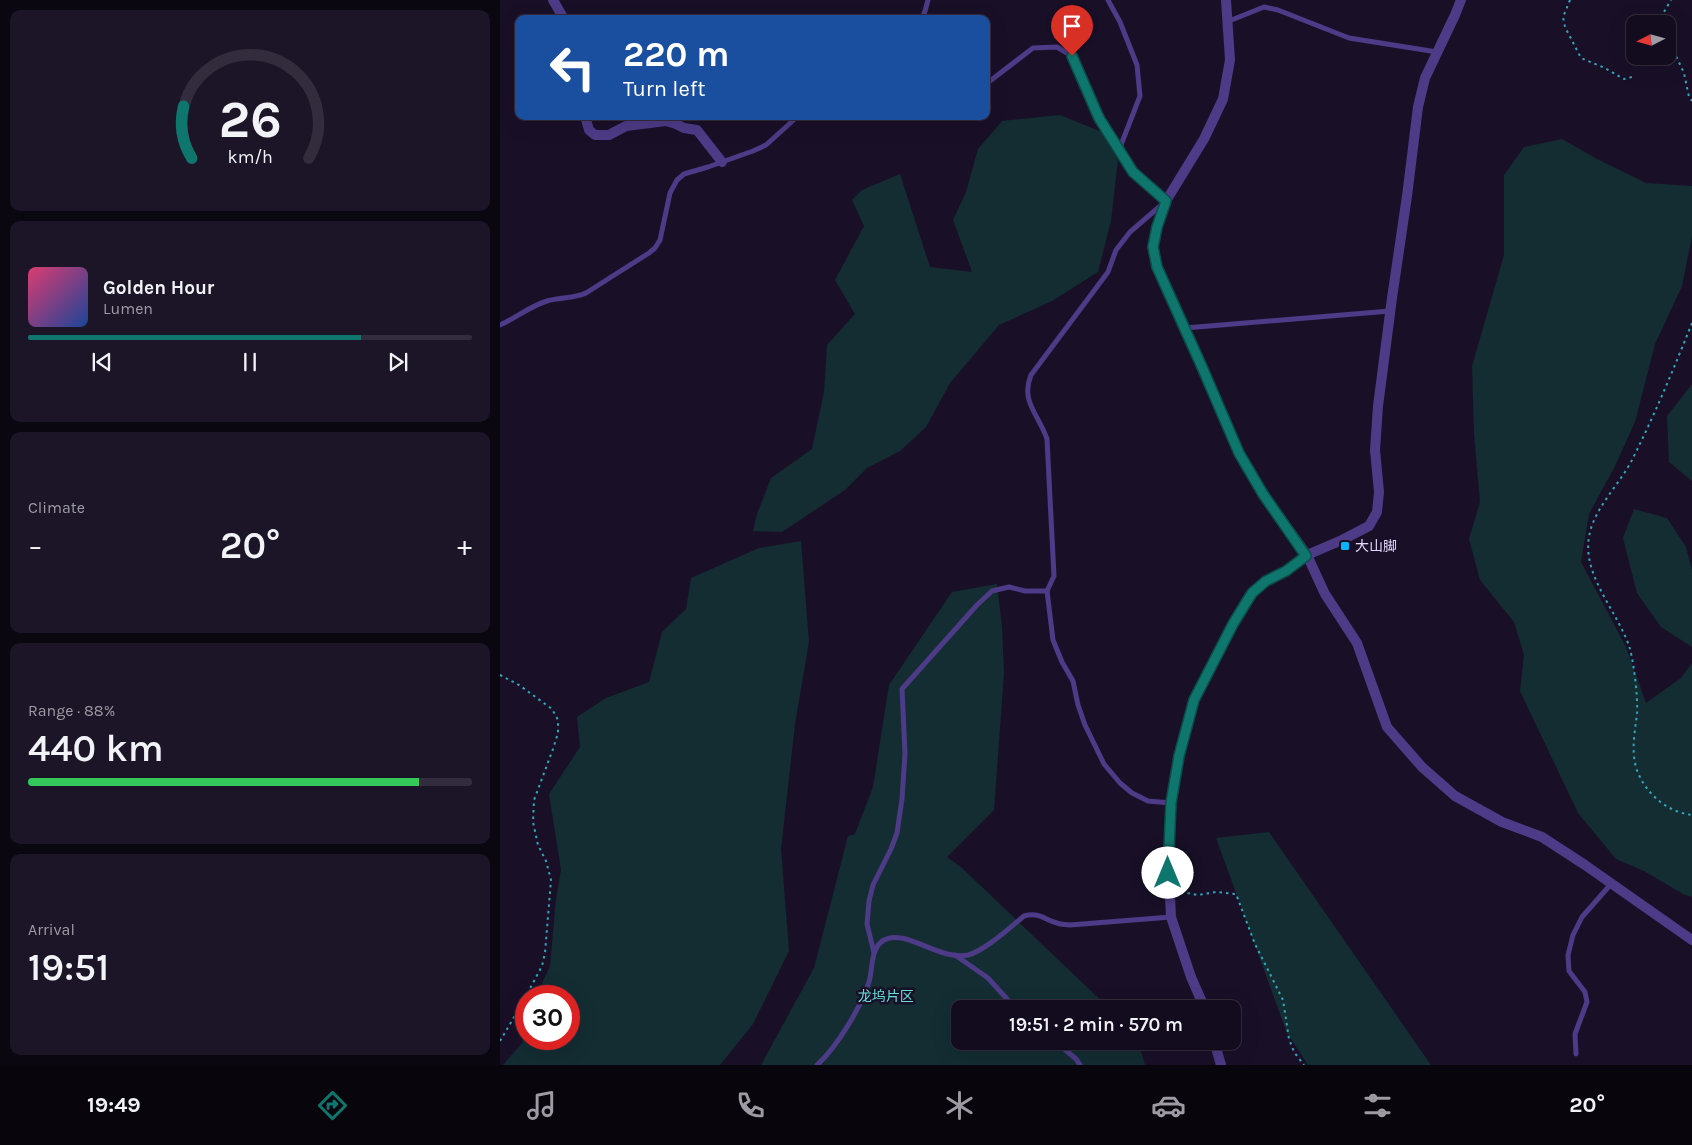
<!DOCTYPE html>
<html lang="en">
<head>
<meta charset="utf-8">
<style>
	:root { --surface:#130c1e; --page:#1c1527; --text:#f1f3f6; --muted:#9d9ba4; --line:#322c3c; --accent:#0f766e }
	body { margin:0; font-family:Karla,"Noto Sans SC",sans-serif; background:var(--page); color:var(--text); height:100vh; display:flex; flex-direction:column; font-size:19px; white-space:nowrap }
	* { box-sizing:border-box; margin:0 }
	p { font-size:16px; color:var(--muted) }
	.icon { flex:none; width:28px; height:28px; fill:none; stroke:currentColor; stroke-width:2; stroke-linecap:round; stroke-linejoin:round }
	.map { position:relative; flex:1; overflow:hidden }
	.details { display:flex; flex-direction:column; gap:10px; padding:10px; background:#0a0710; width:500px }
	.details>* { flex:none }
	.banner { position:absolute; left:15px; top:15px; width:475px; height:105px; border-radius:10px; box-shadow:0 5px 20px #0002,0 0 0 1px var(--line); background:#1a4fa0; color:#fff; overflow:hidden }
	.needle { width:32px; rotate:264deg }
	.tools { position:absolute; left:1126px; top:15px; display:grid; gap:10px }
	.tools a { display:grid; place-items:center; width:50px; height:50px; border-radius:10px; background:var(--surface); box-shadow:0 5px 20px #0002,0 0 0 1px var(--line); font-size:25px }
	.speed { position:absolute; left:15px; top:985px; display:flex; gap:10px; font-size:25px; font-weight:700; text-align:center }
	.speed>* { display:grid; place-content:center; width:65px; height:65px; border-radius:50%; background:var(--surface); box-shadow:0 5px 20px #0002,0 0 0 1px var(--line); line-height:1 }
	.speed .limit { border:8px solid #d22; background:#fff; color:#111 }
	.pin { position:absolute; display:grid; place-items:center; width:42px; height:42px; color:#fff; margin:-51px -21px; border-radius:50% 50% 50% 0; rotate:-45deg; box-shadow:0 0 5px #0007 }
	.pin .icon { rotate:45deg }
	.me { position:absolute; width:55px; margin:-28px; rotate:0deg; stroke-linejoin:round; filter:drop-shadow(0 0 4px #0008) }
	.turn { display:flex; align-items:center; gap:18px; height:105px; padding:0 25px; font-size:22px }
	.turn .icon { width:65px; height:65px; stroke-width:2.5 }
	.turn b { display:block; font-size:35px; line-height:42px }
	.big { font-size:38px; font-weight:600; line-height:1.1 }
	.details .tile { flex:1; display:flex; flex-direction:column; justify-content:center; gap:8px; min-width:0; padding:0 18px; border-radius:10px; background:var(--page) }
	.details .dial { align-items:center; gap:0 }
	.dial svg { height:130px; overflow:visible; fill:none; stroke:var(--line); stroke-width:7; stroke-linecap:round; text-anchor:middle }
	.dial text { fill:var(--text); stroke:none }
	.song { display:flex; align-items:center; gap:15px }
	.cover { width:60px; height:60px; border-radius:8px; background:linear-gradient(135deg,hsl(340 70% 55%),hsl(220 70% 35%)) }
	.played { height:5px; border-radius:2px; background:linear-gradient(90deg,var(--accent) 75%,var(--line) 75%) }
	.keys { display:flex; justify-content:space-around; direction:ltr }
	.heat { display:flex; justify-content:space-between; align-items:center; font-size:28px; direction:ltr }
	.charge { height:8px; border-radius:4px; background:linear-gradient(90deg,#34c759 88%,var(--line) 0) }
	.trip { position:absolute; left:451px; top:1000px; width:290px; height:50px; border-radius:10px; background:var(--surface); box-shadow:0 5px 20px #0002,0 0 0 1px var(--line); font-weight:600; line-height:50px; text-align:center }
	.dock { display:flex; height:80px; justify-content:space-around; align-items:center; background:#08050c; color:var(--muted) }
	.dock .icon { width:35px; height:35px }
	.dock .selected { color:var(--accent) }
	.dock b { font-size:22px; color:var(--text) }
	main { display:flex; flex:1; min-height:0 }
	.map>svg:first-child { display:block }
	.green { fill:#132d32 }
	.lines { fill:none; stroke-linecap:round; stroke-linejoin:round }
	.path { stroke:#30a7bb; stroke-width:2; stroke-dasharray:2.5 4; stroke-linecap:butt }
	.lane { stroke:#4d3b87; stroke-width:5 }
	.street { stroke:#4d3b87; stroke-width:10 }
	.route-casing { stroke:#0a4d48; stroke-width:12 }
	.route { stroke:#0f766e; stroke-width:9 }
	.poi-dot { fill:#03b4ff; stroke:#191028; stroke-width:2 }
	.labels { text-anchor:middle; dominant-baseline:central; stroke-width:5; stroke-linejoin:round; paint-order:stroke }
	.poi-label { font-size:14px; fill:#e4d7ff; stroke:#191028; text-anchor:start }
	.park-label { font-size:14px; fill:#62e0da; stroke:#191028 }
</style>
</head>
<body>
<main>
<section class="details">
<div class="tile dial"><svg viewBox="0 0 100 80">
<path d="M14 69A42 42 0 1 1 86 69"/>
<path d="M14 69A42 42 0 0 1 9 37" stroke="#0f766e"/>
<text x="50" y="56" font-size="32" font-weight="700">26</text>
<text x="50" y="72" font-size="11">km/h</text>
</svg></div>
<div class="tile">
<div class="song"><i class="cover"></i><div><b>Golden Hour</b><p>Lumen</p></div></div>
<div class="played"></div>
<div class="keys"><svg class="icon" aria-label="previous" viewBox="0 0 24 24"><path d="M18 5L8 12l10 7zM5 5v14"/></svg><svg class="icon" aria-label="pause" viewBox="0 0 24 24"><path d="M8 5v14M16 5v14"/></svg><svg class="icon" aria-label="next" viewBox="0 0 24 24"><path d="M6 5l10 7-10 7zM19 5v14"/></svg></div>
</div>
<div class="tile"><p>Climate</p>
<div class="heat"><a>−</a><b class="big">20°</b><a>+</a></div>
</div>
<div class="tile"><p>Range · 88%</p><b class="big">440 km</b><div class="charge"></div></div>
<div class="tile"><p>Arrival</p><b class="big">19:51</b></div>
</section>
<div class="map">
<svg width="1192" height="1065" viewBox="0 0 1192 1065">
	<rect width="100%" height="100%" fill="#191028"/>
	<!-- green -->
	<g class="green">
		<polygon points="560,115 602,132 618,160 611,221 598,272 552,301 499,325 450,383 426,427 400,451 367,468 345,490 282,532 253,531 257,514 271,478 312,449 324,392 327,345 355,314 335,280 364,226 352,200 362,190 400,174 430,267 472,272 453,220 466,192 478,149 502,121"/>
		<polygon points="1062,139 1097,159 1146,183 1192,186 1192,236 1182,286 1155,344 1135,422 1115,466 1089,514 1081,562 1126,647 1146,703 1181,678 1192,663 1192,897 1183,894 1144,871 1116,859 1078,813 1020,691 1024,655 1014,622 980,580 969,539 980,502 974,434 972,366 1004,255 1004,175 1024,147"/>
		<polygon points="1192,384 1192,481 1169,462 1167,416"/>
		<polygon points="1134,509 1167,518 1186,547 1192,570 1192,647 1161,627 1137,593 1123,538"/>
		<polygon points="301,541 309,642 295,724 281,849 289,951 253,1024 220,1065 3,1065 22,1043 26,1023 26,1039 69,1039 69,996 36,996 50,966 56,899 61,870 49,794 80,747 77,717 106,698 149,682 162,632 186,609 191,578 259,548"/>
		<polygon points="497,584 502,627 504,673 494,810 447,857 462,868 610,1009 460,1009 460,1041 638,1041 645,1065 261,1065 314,968 348,836 355,834 373,787 389,685 452,592"/>
		<polygon points="769,832 931,1065 808,1065 787,1033 716,838"/>
	</g>
	<g class="lines">
		<!-- path -->
		<g class="path">
			<polyline points="1070,0 1063,17 1065,27 1081,58 1105,68 1124,79 1132,77"/>
			<polyline points="1161,24 1161,17 1171,0"/>
			<polyline points="1168,39 1184,73 1189,97 1192,101"/>
			<path d="M1192 323C1174 368 1155 414 1133 458 1121 483 1093 509 1089 537 1082 576 1119 613 1130 649 1134 664 1138 698 1137 713 1135 733 1130 753 1138 773 1148 796 1168 812 1192 815"/>
			<polyline points="0,675 19,685 52,709 58,720 58,733 53,749 34,800 33,822 38,845 46,861 51,880 45,953 42,966 26,996"/>
			<polyline points="681,892 698,895 716,892 736,894 755,944 783,1000 789,1039 794,1052 804,1065"/>
			<polyline points="0,1041 26,997"/>
		</g>
		<!-- lane -->
		<g class="lane">
			<polyline points="608,0 620,22 637,65 640,96 619,150"/>
			<polyline points="422,19 425,11 428,0"/>
			<polyline points="729,21 764,7 778,10 849,38 937,52"/>
			<path d="M486 84 533 48 557 47 572 56 599 118 633 172 666 201 630 232 616 250 608 272 531 375C520 401 539 415 547 439L554 576 547 591 553 640 562 662 573 681 578 705 585 725 604 764 620 783 632 793 648 801 671 803"/>
			<path d="M0 325C16 318 30 306 47 301 60 297 73 299 86 293L149 253 155 248 160 240 170 193 177 180 184 174 208 167 253 151 266 145 298 116"/>
			<polyline points="685,328 890,311"/>
			<polyline points="374,953 367,924 369,901 373,885 391,849 397,833 402,799 405,754 402,689 477,605 492,591 509,587 525,591 547,591"/>
			<polyline points="455,955 488,978 516,1009"/>
			<polyline points="555,1041 576,1059 580,1065"/>
			<polyline points="1076,1054 1075,1034 1087,1002 1085,992 1069,971 1068,955 1073,935 1082,917 1111,884"/>
			<path d="M317 1065C337 1047 361 1007 369 982 373 969 370 948 384 940 405 928 439 961 468 955 486 950 509 928 524 916 540 912 543 919 557 923 561 925 566 924 570 925L671 917"/>
		</g>
		<!-- street -->
		<g class="street">
			<polyline points="53,0 64,19"/>
			<polyline points="726,0 730,60 723,99 704,139 666,201 657,227 653,247 657,267 702,367 739,453 763,494 807,555 825,594 857,643 887,727 922,767 955,796 1002,822 1042,837 1085,865 1192,940"/>
			<polyline points="85,116 89,130 95,135 109,135 126,126 166,121 176,124 184,128 197,130 222,162"/>
			<polyline points="705,1009 691,977 671,917 668,856 671,803 679,756 694,700 733,624 752,593 766,581 786,571 807,555 842,540 869,526 877,512 879,492 875,450 878,406 892,298 907,196 918,107 925,78 955,15 961,0"/>
			<polyline points="714,1041 721,1065"/>
		</g>
	</g>
	<g class="lines">
		<!-- route casing -->
		<g class="route-casing">
			<polyline id="route" points="572,56 599,118 633,172 666,201 657,227 653,247 657,267 702,367 739,453 763,494 806,556 786,571 766,581 752,593 733,624 694,700 679,756 671,803 668,873"/>
		</g>
		<!-- route -->
		<use href="#route" class="route"/>
	</g>
	<!-- markers -->
	<rect class="poi-dot" x="840" y="541" width="10" height="10" rx="2.5"/>
	<g class="labels">
		<!-- poi labels -->
		<g class="poi-label">
			<text x="855" y="546">大山脚</text>
		</g>
		<!-- park labels -->
		<g class="park-label">
			<text x="386" y="996">龙坞片区</text>
		</g>
	</g>
</svg>
<div class="tools">
<a><svg class="needle" viewBox="-14 -14 28 28"><path d="M0-13l5 13h-10z" fill="#e53935"/><path d="M0 13l5-13h-10z" fill="#9d9ba4"/></svg></a>
</div>
<div class="speed"><div class="limit">30</div></div>
<div class="pin" style="left:572px;top:56px;background:#d93025"><svg class="icon" aria-label="arrive" viewBox="0 0 24 24"><path d="M6 21V4h12l-3 4 3 4H6"/></svg></div>
<svg class="me" style="left:668px;top:873px" viewBox="-20 -20 40 40"><circle r="19" fill="#fff"/><path d="M0-13L10 11 0 6-10 11z" fill="#0f766e"/></svg>
<div class="trip">19:51 · 2 min · 570 m</div>
<div class="banner">
<div class="turn"><svg class="icon" aria-label="left" viewBox="0 0 24 24"><path d="M17 20v-9H6M10 6l-5 5 5 5"/></svg><div><b>220 m</b>Turn left</div></div>
</div>
</div>
</main>
<nav class="dock">
<b>19:49</b>
<svg class="icon selected" aria-label="directions" viewBox="0 0 24 24"><path d="M12 3l9 9-9 9-9-9zM9 14v-3h6M13 9l2 2-2 2"/></svg>
<svg class="icon" aria-label="music" viewBox="0 0 24 24"><path d="M9 18V5l10-2v13"/><circle cx="6" cy="18" r="3"/><circle cx="16" cy="16" r="3"/></svg>
<svg class="icon" aria-label="phone" viewBox="0 0 24 24"><path d="M5 4h4l2 5-3 2q2 4 5 5l2-3 5 2v4C11 20 4 13 5 4z"/></svg>
<svg class="icon" aria-label="climate" viewBox="0 0 24 24"><path d="M12 3v18M4 7l16 10M4 17L20 7"/></svg>
<svg class="icon" aria-label="car" viewBox="0 0 24 24"><path d="M5 17H2v-5l4-1 3-4h7l3 4 3 1v5h-3M9 17h6M6 11h13"/><circle cx="7" cy="17" r="2"/><circle cx="17" cy="17" r="2"/></svg>
<svg class="icon" aria-label="filters" viewBox="0 0 24 24"><path d="M4 7h16M4 17h16"/><circle cx="9" cy="7" r="2"/><circle cx="15" cy="17" r="2"/></svg>
<b>20°</b>
</nav>
</body>
</html>
